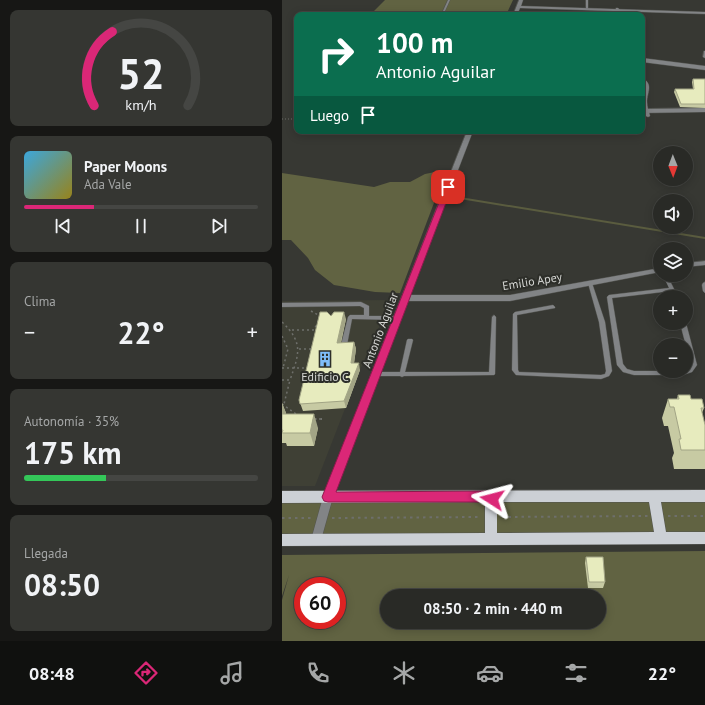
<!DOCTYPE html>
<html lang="es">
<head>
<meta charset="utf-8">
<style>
	:root { --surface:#292a26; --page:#353632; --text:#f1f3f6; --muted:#a5a7a7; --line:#454643; --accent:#db2777 }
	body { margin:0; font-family:"PT Sans",sans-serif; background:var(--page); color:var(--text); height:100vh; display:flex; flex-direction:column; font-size:15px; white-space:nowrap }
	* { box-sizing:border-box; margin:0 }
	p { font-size:13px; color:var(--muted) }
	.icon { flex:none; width:22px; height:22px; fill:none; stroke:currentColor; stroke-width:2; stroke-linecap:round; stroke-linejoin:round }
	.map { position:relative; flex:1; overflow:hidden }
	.details { display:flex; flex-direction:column; gap:10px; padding:10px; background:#171715; width:282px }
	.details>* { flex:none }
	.guide { position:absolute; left:12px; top:12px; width:351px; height:122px; border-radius:8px; box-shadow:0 2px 10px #0003,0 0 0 1px var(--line); background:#0b6e4f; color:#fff; overflow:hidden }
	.needle { width:26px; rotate:179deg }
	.fabs { position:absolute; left:371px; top:146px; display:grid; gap:8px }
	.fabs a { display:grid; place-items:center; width:40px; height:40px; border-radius:50%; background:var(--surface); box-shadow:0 2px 10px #0003,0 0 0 1px var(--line); font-size:20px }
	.speed { position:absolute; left:12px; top:577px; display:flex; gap:8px; font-size:20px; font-weight:700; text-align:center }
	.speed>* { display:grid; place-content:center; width:52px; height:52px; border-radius:50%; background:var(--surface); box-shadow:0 2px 10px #0003,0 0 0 1px var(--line); line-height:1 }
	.speed .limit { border:6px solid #d22; background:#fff; color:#111 }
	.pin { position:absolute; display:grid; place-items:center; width:34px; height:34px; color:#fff; margin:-17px; border-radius:8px; box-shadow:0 2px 6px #0006 }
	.me { position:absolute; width:44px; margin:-22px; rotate:279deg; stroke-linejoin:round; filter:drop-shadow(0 0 3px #0008) }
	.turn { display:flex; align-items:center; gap:14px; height:84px; padding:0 16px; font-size:18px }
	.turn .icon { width:52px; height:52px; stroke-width:2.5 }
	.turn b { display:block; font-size:28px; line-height:34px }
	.then { display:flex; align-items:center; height:38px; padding:0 16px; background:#0003; gap:8px; font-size:15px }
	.big { font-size:30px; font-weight:800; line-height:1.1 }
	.details .tile { flex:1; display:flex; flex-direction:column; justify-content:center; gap:6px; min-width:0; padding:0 14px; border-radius:8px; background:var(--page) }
	.details .dial { align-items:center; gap:0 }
	.dial svg { height:104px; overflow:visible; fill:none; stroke:var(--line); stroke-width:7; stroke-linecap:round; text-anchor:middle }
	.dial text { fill:var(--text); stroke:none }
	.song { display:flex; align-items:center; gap:12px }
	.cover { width:48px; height:48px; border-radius:6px; background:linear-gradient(135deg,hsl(200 70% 55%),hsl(50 70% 35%)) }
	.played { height:4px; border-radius:2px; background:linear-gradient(90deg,var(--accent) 30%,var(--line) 30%) }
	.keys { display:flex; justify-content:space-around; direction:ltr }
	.heat { display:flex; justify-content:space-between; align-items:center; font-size:22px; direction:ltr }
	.charge { height:6px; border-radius:3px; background:linear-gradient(90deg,#34c759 35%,var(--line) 0) }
	.trip { position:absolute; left:98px; top:589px; width:226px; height:40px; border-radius:20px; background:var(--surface); box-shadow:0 2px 10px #0003,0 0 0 1px var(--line); font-weight:800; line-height:40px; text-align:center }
	.tab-bar { display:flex; height:64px; justify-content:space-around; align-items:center; background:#10110f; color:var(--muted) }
	.tab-bar .icon { width:28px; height:28px }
	.tab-bar .active { color:var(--accent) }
	.tab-bar b { font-size:18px; color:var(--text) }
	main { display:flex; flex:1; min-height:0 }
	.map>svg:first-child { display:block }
	.built { fill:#3f4035 }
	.green { fill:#616342; fill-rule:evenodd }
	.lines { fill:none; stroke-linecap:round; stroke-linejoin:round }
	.stream { stroke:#5a5c3f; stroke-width:2 }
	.lane-casing { stroke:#535450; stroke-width:1 }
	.street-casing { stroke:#535450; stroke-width:1 }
	.primary-casing { stroke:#535450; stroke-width:1 }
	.path-far2 { stroke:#6e6f6b; stroke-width:1; stroke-dasharray:1 2; stroke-linecap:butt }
	.path-far1 { stroke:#6e6f6b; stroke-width:1.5; stroke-dasharray:2 3; stroke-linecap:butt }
	.path { stroke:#6e6f6b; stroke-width:2; stroke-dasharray:2.5 4; stroke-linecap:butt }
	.lane { fill:#828486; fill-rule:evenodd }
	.street { fill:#828486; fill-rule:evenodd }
	.primary { fill:#ccd0d5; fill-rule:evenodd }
	.wall { fill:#c7caa3 }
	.shaded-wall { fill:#a2a485 }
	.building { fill:#e7ebbe; stroke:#a2a485 }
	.route { fill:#db2777; stroke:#8e194d }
	.labels { text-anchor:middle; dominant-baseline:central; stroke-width:4; stroke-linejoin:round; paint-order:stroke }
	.street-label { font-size:12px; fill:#d5d6d3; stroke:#2d2e29 }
	.poi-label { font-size:12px; fill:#d5d6d3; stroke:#2d2e29 }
</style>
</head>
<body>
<main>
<section class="details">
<div class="tile dial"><svg viewBox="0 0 100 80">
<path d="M14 69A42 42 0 1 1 86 69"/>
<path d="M14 69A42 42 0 0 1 28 12" stroke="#db2777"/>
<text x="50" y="56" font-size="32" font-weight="700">52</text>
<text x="50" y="72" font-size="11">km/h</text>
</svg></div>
<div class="tile">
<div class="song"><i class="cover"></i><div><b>Paper Moons</b><p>Ada Vale</p></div></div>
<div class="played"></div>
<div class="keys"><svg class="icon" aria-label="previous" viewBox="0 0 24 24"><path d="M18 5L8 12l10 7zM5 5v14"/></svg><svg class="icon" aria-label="pause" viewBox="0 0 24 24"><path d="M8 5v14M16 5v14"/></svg><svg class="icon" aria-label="next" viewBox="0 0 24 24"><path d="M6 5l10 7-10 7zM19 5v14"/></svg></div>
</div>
<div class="tile"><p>Clima</p>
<div class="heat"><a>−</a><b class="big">22°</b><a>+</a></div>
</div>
<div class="tile"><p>Autonomía · 35%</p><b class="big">175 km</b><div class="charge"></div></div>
<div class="tile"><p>Llegada</p><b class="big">08:50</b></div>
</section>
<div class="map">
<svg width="423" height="641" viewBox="0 0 423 641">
	<rect width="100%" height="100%" fill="#373833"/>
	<!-- built -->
	<polygon class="built" points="109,300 78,370 33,486 0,486 0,301"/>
	<!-- green -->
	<g class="green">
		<polygon points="103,0 231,0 224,15 131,15 91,12"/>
		<polygon points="158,171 161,179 118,293 93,292 52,285 33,270 26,258 9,240 0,240 0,173 92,187 108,182 128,182 143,174"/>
		<polygon points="423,500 423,535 0,537 0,502"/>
		<path d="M423 551V641H0V600L7 575 0 596V555ZM21 586H55V620H21ZM105 596H317V622H105Z"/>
	</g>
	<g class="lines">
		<!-- stream -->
		<polyline class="stream" points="172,197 423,238"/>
		<!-- lane casing -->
		<g class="lane-casing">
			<g id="lane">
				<polygon points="166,0 168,0 163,11 161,11"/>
				<polygon points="304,0 306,0 306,8 305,9 304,8"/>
				<polygon points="334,8 336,8 343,15 340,15 334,10"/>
				<polygon points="360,21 363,23 362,24 360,23"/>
				<polygon points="422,51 423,51 423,58 421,57"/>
				<path d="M360 78C372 84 365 92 365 102 365 107 367 112 368 116L366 117 364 116C363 112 361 107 361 103 362 94 367 87 360 81Z"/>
				<polygon points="381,275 385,275 396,297 392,297 389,291 330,298 341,364 345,369 352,371 404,371 404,370 406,369 409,365 398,323 404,323 415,365 410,372 401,375 352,375 341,372 335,365 325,297 327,295 387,288"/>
				<polygon points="308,281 310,283 323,322 330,371 327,376 319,379 234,375 230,370 231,314 233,312 271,305 273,307 273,308 235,315 236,370 237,372 319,375 323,374 324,371 317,322 306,283"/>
				<polygon points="423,282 423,293 421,291 420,285 421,283"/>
				<polygon points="79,302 87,306 87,316 117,316 119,318 117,320 70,319 65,345 64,346 60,346 59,345 66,317 68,315 82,315 82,308 78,306 0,307 0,303"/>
				<polygon points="212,315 214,317 213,374 212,375 122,376 120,377 118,376 94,376 92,375 91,374 92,373 94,372 118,372 125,340 126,339 130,339 131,340 123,372 207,372 210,317"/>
			</g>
		</g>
		<!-- street casing -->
		<g class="street-casing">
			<g id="street">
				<polygon points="237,0 241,0 239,6 423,12 423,14 238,8 235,15 231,15"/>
				<polygon points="360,58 423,66 423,70 360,62"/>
				<polygon points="423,108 423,112 360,113 360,109"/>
				<polygon points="185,131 191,131 128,295 228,295 378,268 378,272 228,301 126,301 51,497 39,540 38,543 34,545 30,543 29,540 41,497"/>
				<polygon points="423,261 423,265 404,267 404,263"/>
			</g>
		</g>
		<!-- primary casing -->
		<g class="primary-casing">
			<path id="primary" d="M423 490V502H379L384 532H423V544L0 546V534L203 533V502L0 503V491ZM215 502H367L372 532 215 533Z"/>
		</g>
		<!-- path-far2 -->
		<polyline class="path-far2" points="0,119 15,119"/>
		<!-- path-far1 -->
		<g class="path-far1">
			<polyline points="29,311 38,316"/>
			<path d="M0 322C22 343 17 354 8 380"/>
			<polyline points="10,330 32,330 38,317"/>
			<polyline points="0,336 6,349 1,368"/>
			<polyline points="17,349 31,349"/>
			<polyline points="0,368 26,368"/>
			<polyline points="0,380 8,380 2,404"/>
			<polyline points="0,404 14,414"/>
			<polyline points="32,419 40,419"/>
		</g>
		<!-- path -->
		<g class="path">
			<polyline points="32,419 40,419"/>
			<polyline points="386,516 423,516"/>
			<polyline points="220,517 366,516"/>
			<polyline points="0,518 30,518"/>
			<polyline points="50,518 198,517"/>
		</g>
		<!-- lane -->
		<use href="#lane" class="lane"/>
		<!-- street -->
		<use href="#street" class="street"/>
		<!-- primary -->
		<use href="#primary" class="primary"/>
	</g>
	<!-- wall -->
	<g class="wall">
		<polygon points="411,79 423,79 423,108 398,107 392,92 393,89 411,89 410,82"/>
		<polygon points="49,316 64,319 59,343 72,342 74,349 72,363 78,370 64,408 21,411 17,400"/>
		<polygon points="396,395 409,399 422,408 420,413 423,425 423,469 392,469 390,458 392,453 386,426 382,426 380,418 386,399 395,399"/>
		<polygon points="0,403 4,413 3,414 36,428 32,446 5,446 4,443 0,443"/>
		<polygon points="304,557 323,582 321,588 306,588 303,563"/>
	</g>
	<!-- shaded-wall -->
	<g class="shaded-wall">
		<polygon points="62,312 64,319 57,350 55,343"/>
		<polygon points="72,342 74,349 71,370 69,363"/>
		<polygon points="77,363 78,370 64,408 62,401"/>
		<polygon points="0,403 4,413 0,428"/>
		<polygon points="32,414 36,428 32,446 28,433"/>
	</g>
	<!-- building -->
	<g class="building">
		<polygon points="411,79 423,79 423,104 399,104 393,89 412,89"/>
		<polygon points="38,312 45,312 49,316 52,312 62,312 55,343 72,342 69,363 77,363 62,401 18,404 17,400"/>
		<polygon points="396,395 408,395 409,399 420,399 422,408 419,408 423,425 423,450 399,450 397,439 399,439 392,407 388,407 386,399 397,399"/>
		<polygon points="0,414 32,414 28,433 0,433 1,430 0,430"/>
		<polygon points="304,557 321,557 323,582 307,582"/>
	</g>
	<!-- route -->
	<polygon class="route" points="164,185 166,185 170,187 54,492 210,491 214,493 215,499 214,503 210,504 205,502 46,502 42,501 40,497"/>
	<!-- icons -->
	<defs>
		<g id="building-bare" transform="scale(1.2)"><path d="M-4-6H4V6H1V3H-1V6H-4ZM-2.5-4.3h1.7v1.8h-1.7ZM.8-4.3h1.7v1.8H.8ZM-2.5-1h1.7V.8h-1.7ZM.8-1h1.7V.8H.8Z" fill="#7fbdfa" stroke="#2d2e29" stroke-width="2.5" paint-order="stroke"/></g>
	</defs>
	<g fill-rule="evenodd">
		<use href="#building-bare" x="43" y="359"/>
	</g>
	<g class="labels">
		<!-- street labels -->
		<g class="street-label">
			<text transform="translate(250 281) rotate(-9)">Emilio Apey</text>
			<text transform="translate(98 330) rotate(-69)">Antonio Aguilar</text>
		</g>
		<!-- poi labels -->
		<g class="poi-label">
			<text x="43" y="376">Edificio C</text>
		</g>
	</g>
</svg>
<div class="fabs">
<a><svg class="needle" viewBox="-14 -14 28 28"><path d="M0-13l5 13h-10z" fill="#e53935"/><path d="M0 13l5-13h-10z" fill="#a5a7a7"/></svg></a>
<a><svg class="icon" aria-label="sound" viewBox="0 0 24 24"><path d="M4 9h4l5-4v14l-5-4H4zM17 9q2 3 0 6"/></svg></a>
<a><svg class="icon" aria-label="layers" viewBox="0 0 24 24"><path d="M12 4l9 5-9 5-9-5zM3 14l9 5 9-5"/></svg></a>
<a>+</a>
<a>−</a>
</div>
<div class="speed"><div class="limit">60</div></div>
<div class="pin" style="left:166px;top:187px;background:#d93025"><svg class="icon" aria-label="arrive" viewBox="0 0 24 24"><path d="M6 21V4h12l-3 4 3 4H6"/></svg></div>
<svg class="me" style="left:210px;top:499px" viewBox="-20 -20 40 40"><path d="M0-17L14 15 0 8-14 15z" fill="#db2777" stroke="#fff" stroke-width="4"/></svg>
<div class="trip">08:50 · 2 min · 440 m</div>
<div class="guide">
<div class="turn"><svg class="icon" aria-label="right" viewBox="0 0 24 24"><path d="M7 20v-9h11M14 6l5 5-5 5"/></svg><div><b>100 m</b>Antonio Aguilar</div></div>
<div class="then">Luego<svg class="icon" aria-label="arrive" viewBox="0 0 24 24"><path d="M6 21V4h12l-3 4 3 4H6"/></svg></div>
</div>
</div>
</main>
<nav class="tab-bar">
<b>08:48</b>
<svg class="icon active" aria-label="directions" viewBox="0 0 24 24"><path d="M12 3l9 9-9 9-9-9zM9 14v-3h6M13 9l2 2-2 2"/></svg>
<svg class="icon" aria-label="music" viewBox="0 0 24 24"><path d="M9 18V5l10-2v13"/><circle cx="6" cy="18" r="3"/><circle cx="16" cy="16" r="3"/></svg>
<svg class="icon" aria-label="phone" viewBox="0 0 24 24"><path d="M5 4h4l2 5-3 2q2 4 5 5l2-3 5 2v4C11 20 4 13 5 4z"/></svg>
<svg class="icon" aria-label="climate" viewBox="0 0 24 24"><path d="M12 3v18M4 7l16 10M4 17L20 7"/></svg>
<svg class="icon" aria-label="car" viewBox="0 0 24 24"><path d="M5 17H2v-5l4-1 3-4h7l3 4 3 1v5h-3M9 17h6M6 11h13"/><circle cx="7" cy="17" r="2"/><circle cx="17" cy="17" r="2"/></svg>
<svg class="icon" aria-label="filters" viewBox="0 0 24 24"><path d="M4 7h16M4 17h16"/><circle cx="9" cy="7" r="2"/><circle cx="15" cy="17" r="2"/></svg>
<b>22°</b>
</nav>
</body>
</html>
